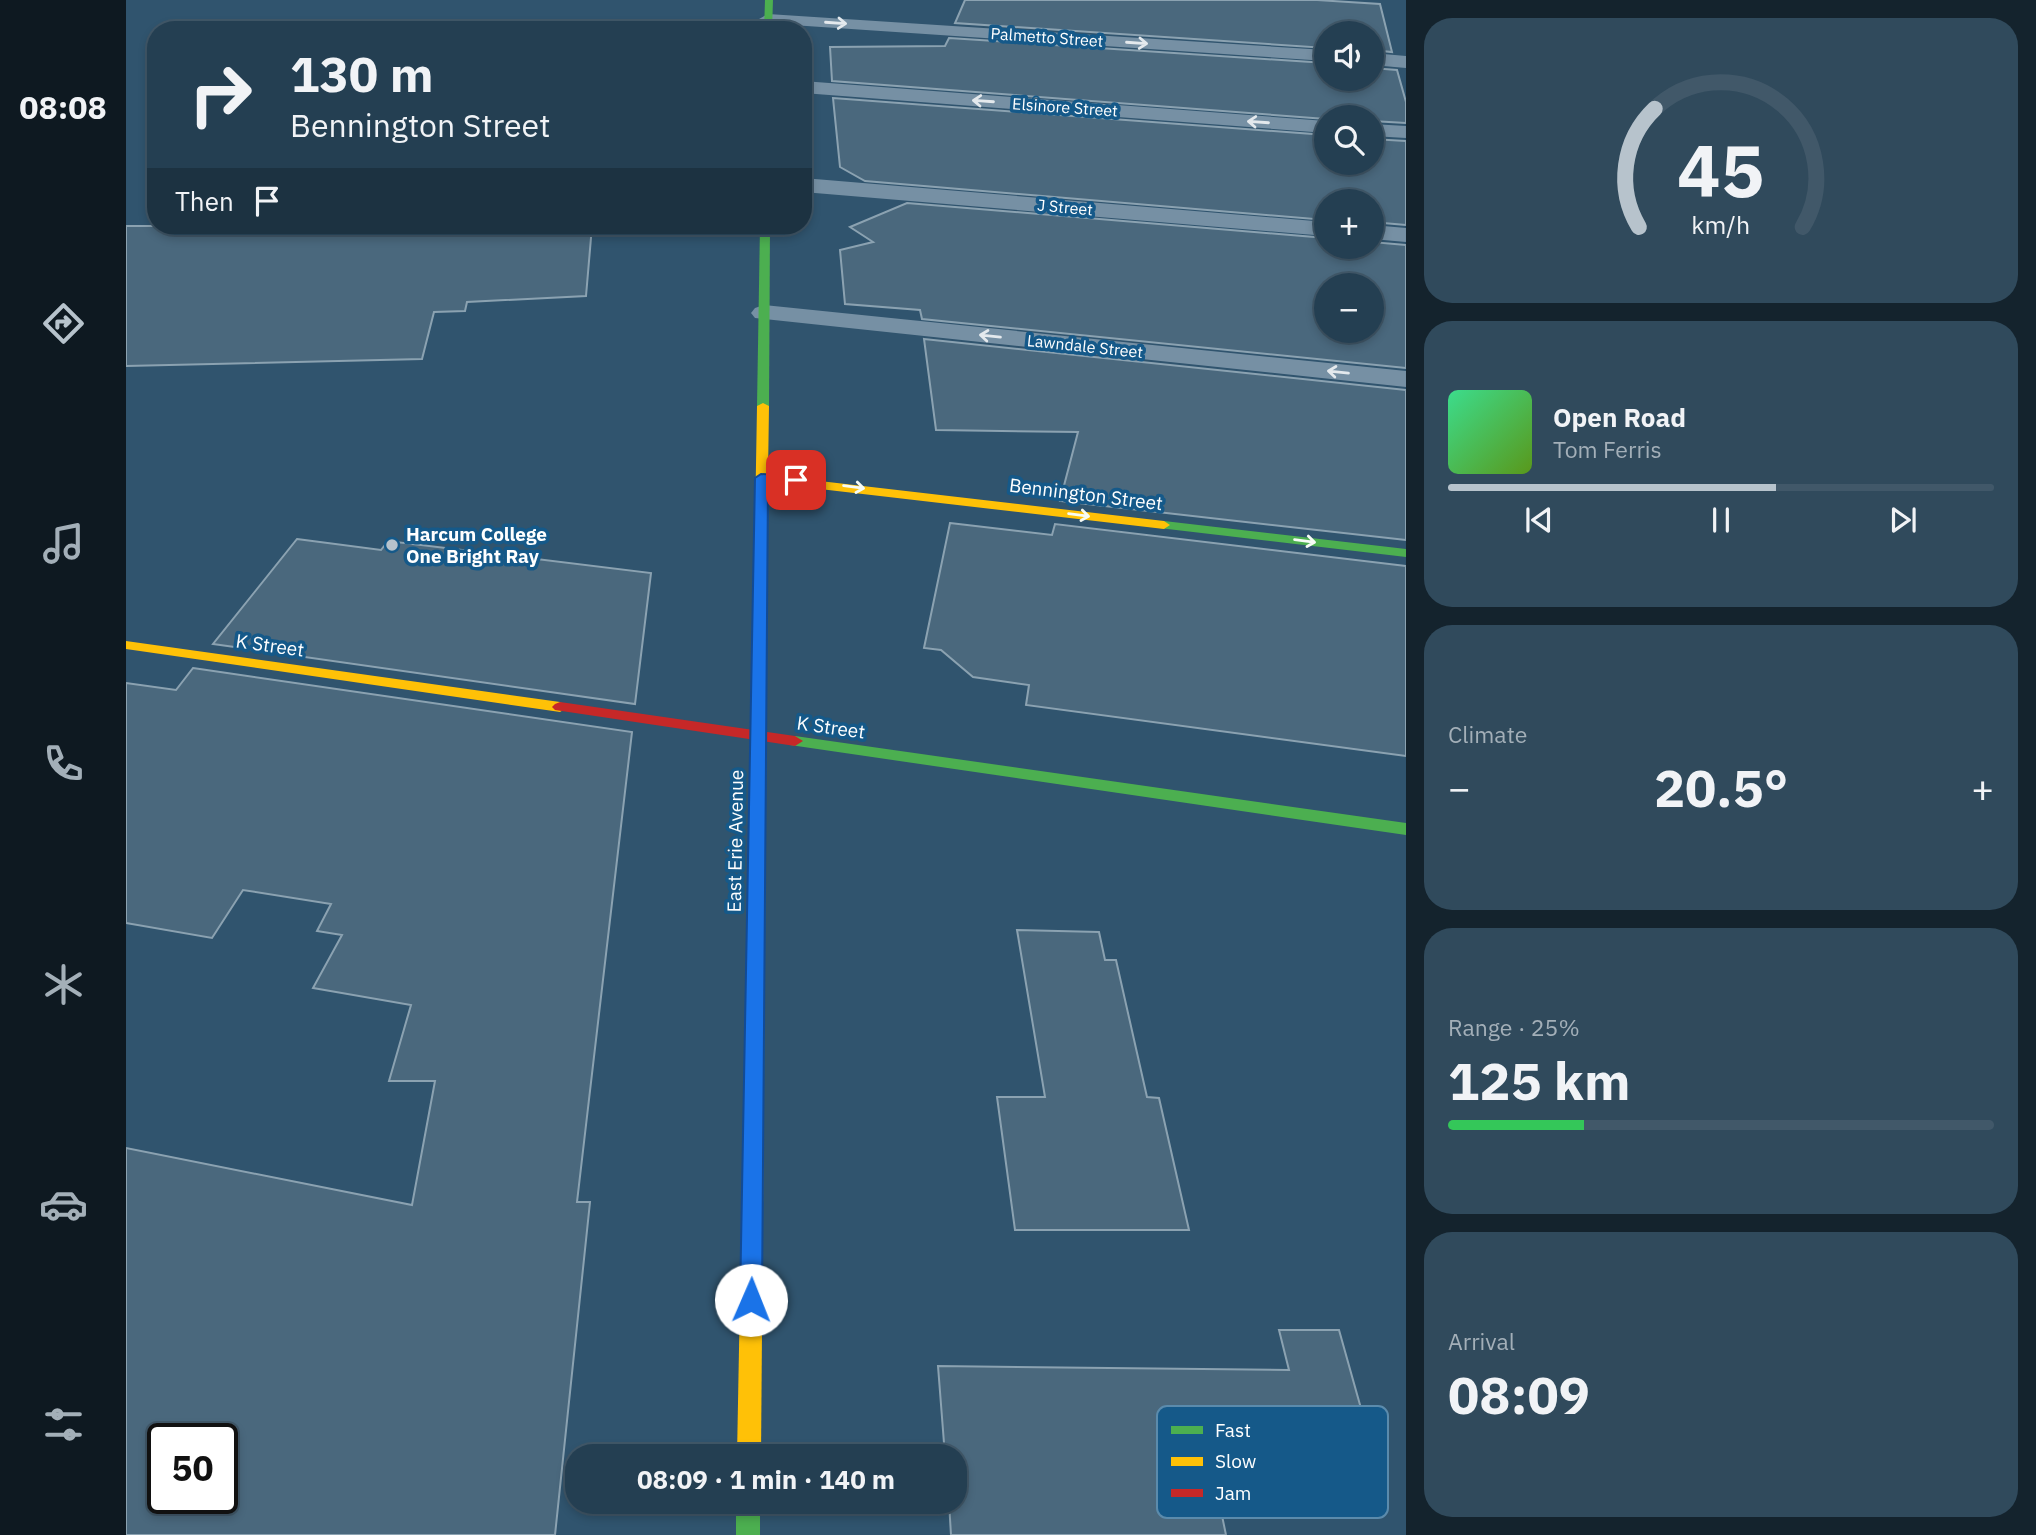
<!DOCTYPE html>
<html lang="en">
<head>
<meta charset="utf-8">
<style>
	:root { --surface:#243f52; --page:#304a5c; --text:#f1f3f6; --muted:#a3afb8; --line:#415869; --accent:#b7c3cc }
	body { margin:0; font-family:"IBM Plex Sans",sans-serif; background:var(--page); color:var(--text); height:100vh; display:flex; flex-direction:column; font-size:26px; white-space:nowrap }
	* { box-sizing:border-box; margin:0 }
	p { font-size:23px; color:var(--muted) }
	.icon { flex:none; width:38px; height:38px; fill:none; stroke:currentColor; stroke-width:2; stroke-linecap:round; stroke-linejoin:round }
	.map { position:relative; flex:1; overflow:hidden }
	.details { display:flex; flex-direction:column; gap:18px; padding:18px; background:#14232d; width:630px }
	.details>* { flex:none }
	.hud { position:absolute; left:21px; top:21px; width:665px; height:214px; border-radius:28px; box-shadow:0 4px 10px #0003,0 0 0 2px var(--line); background:#243f52; color:var(--text); overflow:hidden }
	.controls { position:absolute; left:1188px; top:21px; display:grid; gap:14px }
	.controls a { display:grid; place-items:center; width:70px; height:70px; border-radius:50%; background:var(--surface); box-shadow:0 4px 10px #0003,0 0 0 2px var(--line); font-size:35px }
	.speed { position:absolute; left:21px; top:1423px; display:flex; gap:14px; font-size:35px; font-weight:700; text-align:center }
	.speed>* { display:grid; place-content:center; width:91px; height:91px; border-radius:50%; background:var(--surface); box-shadow:0 4px 10px #0003,0 0 0 2px var(--line); line-height:1 }
	.speed .limit { border:4px solid #111; border-radius:10px; background:#fff; color:#111 }
	.pin { position:absolute; display:grid; place-items:center; width:60px; height:60px; color:#fff; margin:-30px; border-radius:14px; box-shadow:0 4px 10px #0006 }
	.me { position:absolute; width:77px; margin:-38px; rotate:1deg; stroke-linejoin:round; filter:drop-shadow(0 0 5px #0008) }
	.turn { display:flex; align-items:center; gap:24px; height:147px; padding:0 28px; font-size:32px }
	.turn .icon { width:91px; height:91px; stroke-width:2.5 }
	.turn b { display:block; font-size:49px; line-height:60px }
	.then { display:flex; align-items:center; height:66px; padding:0 28px; background:#0003; gap:14px; font-size:26px }
	.big { font-size:52px; font-weight:700; line-height:1.1 }
	.details .tile { flex:1; display:flex; flex-direction:column; justify-content:center; gap:10px; min-width:0; padding:0 24px; border-radius:28px; background:var(--page) }
	.details .dial { align-items:center; gap:0 }
	.dial svg { height:182px; overflow:visible; fill:none; stroke:var(--line); stroke-width:7; stroke-linecap:round; text-anchor:middle }
	.dial text { fill:var(--text); stroke:none }
	.song { display:flex; align-items:center; gap:21px }
	.cover { width:84px; height:84px; border-radius:10px; background:linear-gradient(135deg,hsl(150 70% 55%),hsl(90 70% 35%)) }
	.played { height:7px; border-radius:4px; background:linear-gradient(90deg,var(--accent) 60%,var(--line) 60%) }
	.keys { display:flex; justify-content:space-around; direction:ltr }
	.heat { display:flex; justify-content:space-between; align-items:center; font-size:38px; direction:ltr }
	.charge { height:10px; border-radius:5px; background:linear-gradient(90deg,#34c759 25%,var(--line) 0) }
	.trip { position:absolute; left:439px; top:1444px; width:402px; height:70px; border-radius:28px; background:var(--surface); box-shadow:0 4px 10px #0003,0 0 0 2px var(--line); font-weight:700; line-height:70px; text-align:center }
	main { display:flex; flex:1; min-height:0 }
	.menu { display:flex; flex-direction:column; width:126px; justify-content:space-around; align-items:center; background:#0e1921; color:var(--muted) }
	.menu .icon { width:49px; height:49px }
	.menu .on { color:var(--accent) }
	.menu b { font-size:32px; color:var(--text) }
	.map>svg:first-child { display:block }
	.building { fill:#4a687d; stroke:#8ba2b1; stroke-width:2; fill-rule:evenodd }
	.lines { fill:none; stroke-linecap:round; stroke-linejoin:round }
	.street { fill:#7690a4; fill-rule:evenodd }
	.fast { fill:#4caf50; fill-rule:evenodd }
	.slow { fill:#ffc107; fill-rule:evenodd }
	.jam { fill:#c62828; fill-rule:evenodd }
	.oneway { stroke:#e4e9ed }
	.oneway2 { stroke:#f6fbf6 }
	.route { fill:#1a73e8; stroke:#114b97; stroke-width:2 }
	.poi-dot { fill:#b7c3cc; stroke:#155989; stroke-width:2.5 }
	.labels { text-anchor:middle; dominant-baseline:central; stroke-width:7; stroke-linejoin:round; paint-order:stroke }
	.far-street-label { font-size:16px; fill:#fff; stroke:#155989 }
	.street-label { font-size:19px; fill:#fff; stroke:#155989 }
	.poi-label { font-size:19px; font-weight:bold; fill:#fff; stroke:#155989; text-anchor:start }
	.key { fill:#155989; stroke:#5b8bac; stroke-width:2 }
	.key-label { font-size:19px; fill:#fff }
</style>
</head>
<body>
<main>
<nav class="menu">
<b>08:08</b>
<svg class="icon on" aria-label="directions" viewBox="0 0 24 24"><path d="M12 3l9 9-9 9-9-9zM9 14v-3h6M13 9l2 2-2 2"/></svg>
<svg class="icon" aria-label="music" viewBox="0 0 24 24"><path d="M9 18V5l10-2v13"/><circle cx="6" cy="18" r="3"/><circle cx="16" cy="16" r="3"/></svg>
<svg class="icon" aria-label="phone" viewBox="0 0 24 24"><path d="M5 4h4l2 5-3 2q2 4 5 5l2-3 5 2v4C11 20 4 13 5 4z"/></svg>
<svg class="icon" aria-label="climate" viewBox="0 0 24 24"><path d="M12 3v18M4 7l16 10M4 17L20 7"/></svg>
<svg class="icon" aria-label="car" viewBox="0 0 24 24"><path d="M5 17H2v-5l4-1 3-4h7l3 4 3 1v5h-3M9 17h6M6 11h13"/><circle cx="7" cy="17" r="2"/><circle cx="17" cy="17" r="2"/></svg>
<svg class="icon" aria-label="filters" viewBox="0 0 24 24"><path d="M4 7h16M4 17h16"/><circle cx="9" cy="7" r="2"/><circle cx="15" cy="17" r="2"/></svg>
</nav>
<div class="map">
<svg width="1280" height="1535" viewBox="0 0 1280 1535">
	<rect width="100%" height="100%" fill="#30546e"/>
	<!-- building -->
	<g class="building">
		<polygon points="839,0 1191,0 1254,4 1266,52 1246,50 1246,33 1200,33 1200,48 829,23"/>
		<polygon points="823,38 1200,63 1200,79 1246,79 1246,68 1271,70 1280,102 1280,123 1246,121 1246,117 1200,119 706,81 704,47 819,46"/>
		<polygon points="707,98 1200,135 1200,163 1246,163 1246,139 1280,141 1280,225 1246,222 1246,201 1200,201 1200,220 739,181 714,167"/>
		<path d="M781 203 1200 238V247H1246V242L1280 245V368L796 319 794 310 719 304 714 250 747 242 724 227ZM1200 285H1246V331H1200Z"/>
		<polygon points="0,226 466,226 460,296 341,302 339,311 308,312 296,359 0,366"/>
		<polygon points="798,339 1280,390 1280,540 934,501 952,432 810,430"/>
		<polygon points="824,523 926,535 929,524 1280,566 1280,756 900,705 903,685 847,677 815,650 798,648"/>
		<polygon points="171,539 255,550 262,541 525,573 509,704 87,644"/>
		<path d="M67 668 506 732 451 1202H464L429 1535H0V1148L286 1205 309 1081H263L285 1005 187 988 216 935 191 931 205 904 117 890 86 938 0 923V683L50 690ZM37 1438H96V1498H37Z"/>
		<polygon points="891,930 973,932 979,960 990,960 1021,1097 1033,1098 1063,1230 889,1230 871,1097 919,1097"/>
		<polygon points="1153,1330 1213,1330 1259,1494 1196,1492 1189,1473 1087,1472 1100,1535 825,1535 823,1502 830,1502 830,1456 819,1456 812,1366 1163,1370"/>
	</g>
	<g class="lines">
		<!-- street -->
		<g class="street">
			<polygon points="642,14 1200,50 1200,61 636,23 633,19"/>
			<polygon points="1246,53 1280,56 1280,68 1246,65"/>
			<polygon points="677,81 1200,121 1200,133 677,93"/>
			<polygon points="1246,124 1280,126 1280,138 1246,136"/>
			<polygon points="677,178 1200,222 1200,236 677,192"/>
			<polygon points="1246,225 1280,228 1280,242 1246,239"/>
			<polygon points="638,305 1280,371 1280,387 629,318 625,313 629,308"/>
		</g>
		<!-- fast -->
		<g class="fast">
			<polygon points="639,0 647,0 646,30 638,30"/>
			<polygon points="634,226 644,226 643,406 637,409 631,406"/>
			<polygon points="1038,521 1280,549 1280,557 1033,528 1032,525"/>
			<polygon points="634,637 641,641 638,1081 635,1087 628,1089 621,1087 618,1081 627,641"/>
			<polygon points="669,736 1280,823 1280,835 664,745 661,741 664,737"/>
			<rect x="610" y="1502" width="24" height="33"/>
		</g>
		<!-- slow -->
		<g class="slow">
			<polygon points="637,403 643,406 642,475 1038,521 1044,525 1038,529 642,483 641,641 634,645 629,644 627,641 631,406"/>
			<polygon points="0,641 434,702 442,707 434,712 0,649"/>
			<polygon points="628,1073 635,1075 638,1081 635,1456 611,1456 618,1081 621,1075"/>
		</g>
		<!-- jam -->
		<polygon class="jam" points="434,702 669,736 677,741 669,746 429,710 426,707 429,704"/>
	</g>
	<!-- one-way arrows -->
	<defs><path id="oneway-shaft" d="M-6 0H5M1.5-3L5.5 0L1.5 3" fill="none" stroke-width="1.6" stroke-linecap="round" stroke-linejoin="round" transform="scale(1.75)"/></defs>
	<g class="oneway">
		<use href="#oneway-shaft" transform="translate(710 23) rotate(4)"/>
		<use href="#oneway-shaft" transform="translate(1011 43) rotate(4)"/>
		<use href="#oneway-shaft" transform="translate(857 101) rotate(-176)"/>
		<use href="#oneway-shaft" transform="translate(1132 122) rotate(-176)"/>
		<use href="#oneway-shaft" transform="translate(864 336) rotate(-174)"/>
		<use href="#oneway-shaft" transform="translate(1212 372) rotate(-174)"/>
	</g>
	<g class="oneway2">
		<use href="#oneway-shaft" transform="translate(728 487) rotate(7)"/>
		<use href="#oneway-shaft" transform="translate(953 515) rotate(7)"/>
		<use href="#oneway-shaft" transform="translate(1179 541) rotate(7)"/>
	</g>
	<!-- route -->
	<polygon class="route" points="635,474 670,476 677,480 670,484 642,482 636,1300 633,1307 625,1310 617,1307 614,1300 629,478"/>
	<!-- markers -->
	<circle class="poi-dot" cx="266" cy="545" r="7"/>
	<g class="labels">
		<!-- far-street labels -->
		<g class="far-street-label">
			<text transform="translate(921 37) rotate(4)">Palmetto Street</text>
			<text transform="translate(939 107) rotate(4)">Elsinore Street</text>
			<text transform="translate(939 207) rotate(5)">J Street</text>
			<text transform="translate(959 346) rotate(6)">Lawndale Street</text>
		</g>
		<!-- street labels -->
		<g class="street-label">
			<text transform="translate(960 494) rotate(7)">Bennington Street</text>
			<text transform="translate(144 645) rotate(8)">K Street</text>
			<text transform="translate(705 727) rotate(8)">K Street</text>
			<text transform="translate(609 841) rotate(-89)">East Erie Avenue</text>
		</g>
		<!-- poi labels -->
		<g class="poi-label">
			<text x="280" y="534">Harcum College<tspan x="280" dy="22">One Bright Ray</tspan></text>
		</g>
	</g>
	<!-- legend -->
	<rect x="1031" y="1406" width="231" height="112" rx="10" class="key"/>
	<rect x="1045" y="1426" width="32" height="8" fill="#4caf50"/>
	<rect x="1045" y="1457" width="32" height="9" fill="#ffc107"/>
	<rect x="1045" y="1489" width="32" height="8" fill="#c62828"/>
	<g class="key-label">
		<text x="1089" y="1437">Fast</text>
		<text x="1089" y="1468">Slow</text>
		<text x="1089" y="1500">Jam</text>
	</g>
</svg>
<div class="controls">
<a><svg class="icon" aria-label="sound" viewBox="0 0 24 24"><path d="M4 9h4l5-4v14l-5-4H4zM17 9q2 3 0 6"/></svg></a>
<a><svg class="icon" aria-label="search" viewBox="0 0 24 24"><circle cx="10" cy="10" r="6"/><path d="M15 15l6 6"/></svg></a>
<a>+</a>
<a>−</a>
</div>
<div class="speed"><div class="limit">50</div></div>
<div class="pin" style="left:670px;top:480px;background:#d93025"><svg class="icon" aria-label="arrive" viewBox="0 0 24 24"><path d="M6 21V4h12l-3 4 3 4H6"/></svg></div>
<svg class="me" style="left:625px;top:1300px" viewBox="-20 -20 40 40"><circle r="19" fill="#fff"/><path d="M0-13L10 11 0 6-10 11z" fill="#1a73e8"/></svg>
<div class="trip">08:09 · 1 min · 140 m</div>
<div class="hud">
<div class="turn"><svg class="icon" aria-label="right" viewBox="0 0 24 24"><path d="M7 20v-9h11M14 6l5 5-5 5"/></svg><div><b>130 m</b>Bennington Street</div></div>
<div class="then">Then<svg class="icon" aria-label="arrive" viewBox="0 0 24 24"><path d="M6 21V4h12l-3 4 3 4H6"/></svg></div>
</div>
</div>
<section class="details">
<div class="tile dial"><svg viewBox="0 0 100 80">
<path d="M14 69A42 42 0 1 1 86 69"/>
<path d="M14 69A42 42 0 0 1 21 17" stroke="#b7c3cc"/>
<text x="50" y="56" font-size="32" font-weight="700">45</text>
<text x="50" y="72" font-size="11">km/h</text>
</svg></div>
<div class="tile">
<div class="song"><i class="cover"></i><div><b>Open Road</b><p>Tom Ferris</p></div></div>
<div class="played"></div>
<div class="keys"><svg class="icon" aria-label="previous" viewBox="0 0 24 24"><path d="M18 5L8 12l10 7zM5 5v14"/></svg><svg class="icon" aria-label="pause" viewBox="0 0 24 24"><path d="M8 5v14M16 5v14"/></svg><svg class="icon" aria-label="next" viewBox="0 0 24 24"><path d="M6 5l10 7-10 7zM19 5v14"/></svg></div>
</div>
<div class="tile"><p>Climate</p>
<div class="heat"><a>−</a><b class="big">20.5°</b><a>+</a></div>
</div>
<div class="tile"><p>Range · 25%</p><b class="big">125 km</b><div class="charge"></div></div>
<div class="tile"><p>Arrival</p><b class="big">08:09</b></div>
</section>
</main>
</body>
</html>
